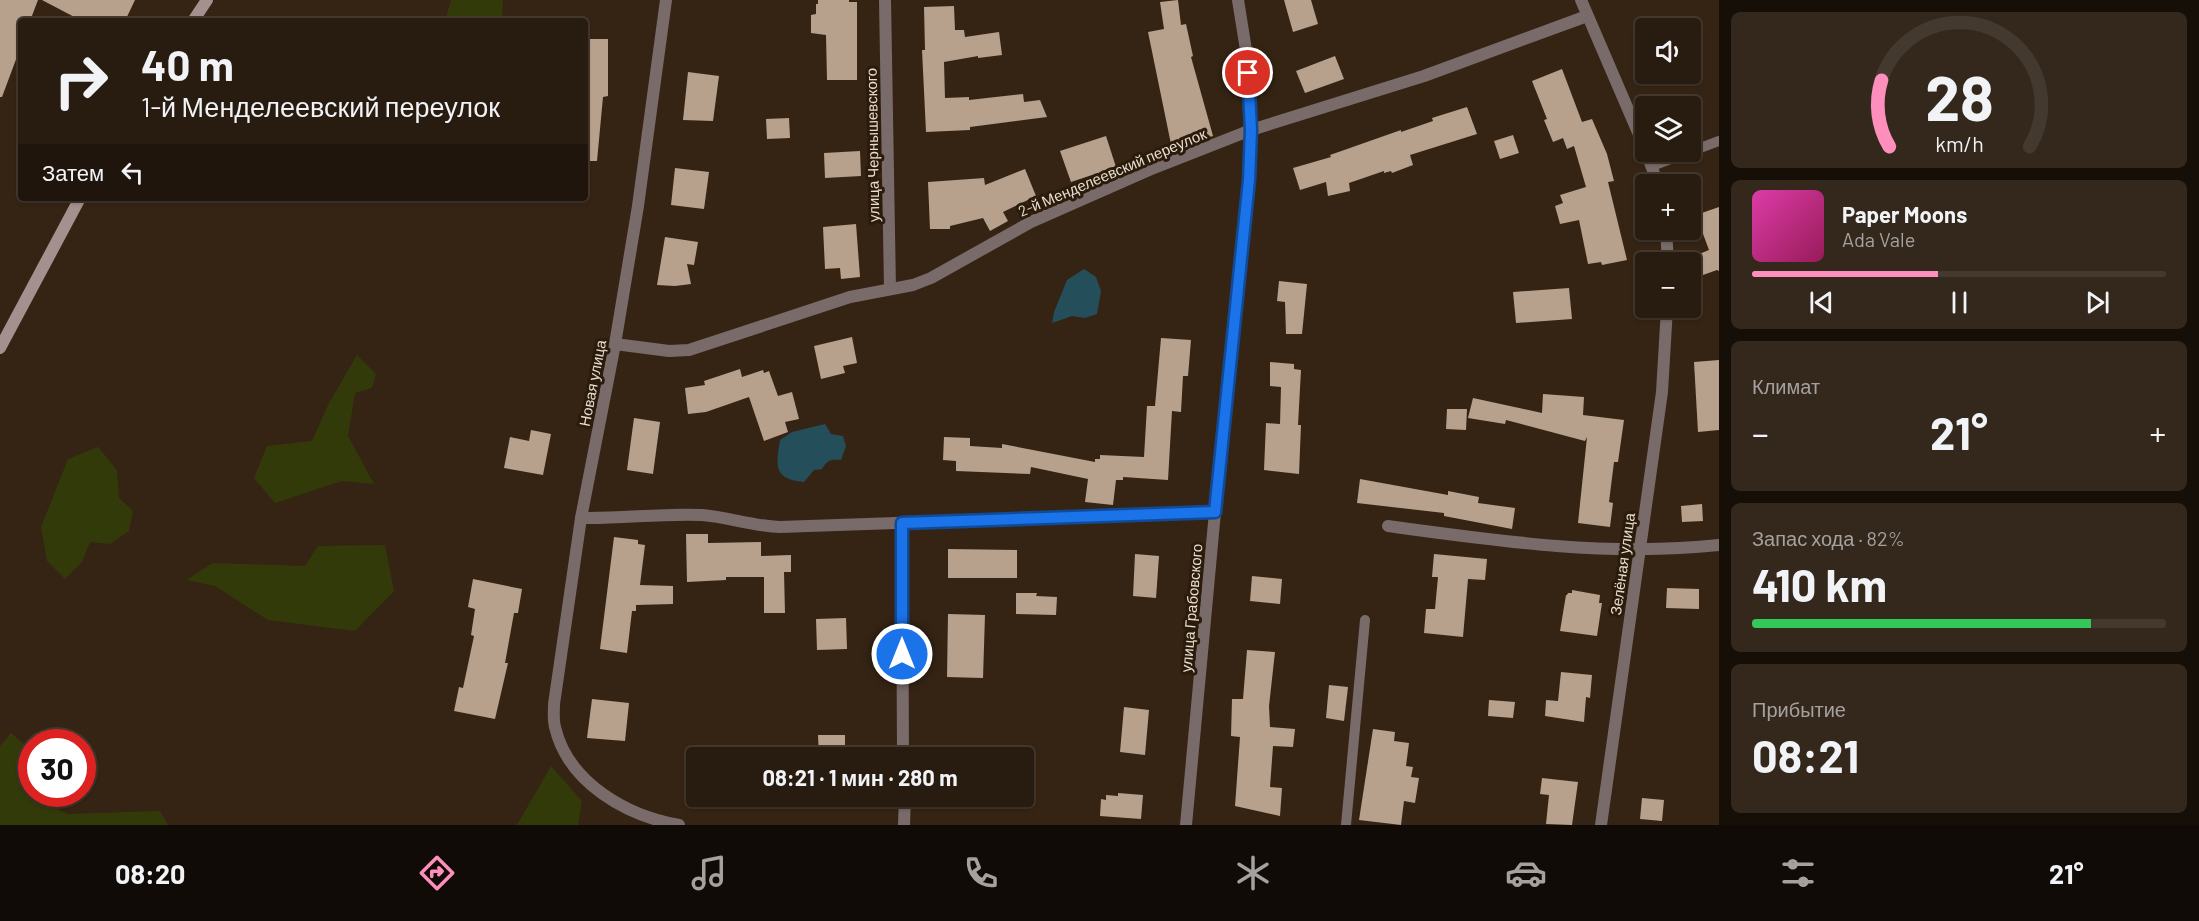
<!DOCTYPE html>
<html lang="ru">
<head>
<meta charset="utf-8">
<style>
	:root { --surface:#281b0f; --page:#34281d; --text:#f1f3f6; --muted:#a5a19e; --line:#44392f; --accent:#fe8ebb }
	body { margin:0; font-family:Barlow,sans-serif; background:var(--page); color:var(--text); height:100vh; display:flex; flex-direction:column; font-size:22px; white-space:nowrap }
	* { box-sizing:border-box; margin:0 }
	p { font-size:20px; color:var(--muted) }
	.icon { flex:none; width:33px; height:33px; fill:none; stroke:currentColor; stroke-width:2; stroke-linecap:round; stroke-linejoin:round }
	.map { position:relative; flex:1; overflow:hidden }
	.side { display:flex; flex-direction:column; gap:12px; padding:12px; background:#160f08; width:480px }
	.side>* { flex:none }
	.guide { position:absolute; left:18px; top:18px; width:570px; height:183px; border-radius:6px; box-shadow:0 2px 4px #0004,0 0 0 2px var(--line); background:#281b0f; color:var(--text); overflow:hidden }
	.buttons { position:absolute; left:1635px; top:18px; display:grid; gap:12px }
	.buttons a { display:grid; place-items:center; width:66px; height:66px; border-radius:6px; background:var(--surface); box-shadow:0 2px 4px #0004,0 0 0 2px var(--line); font-size:30px }
	.speed { position:absolute; left:18px; top:729px; display:flex; gap:12px; font-size:30px; font-weight:700; text-align:center }
	.speed>* { display:grid; place-content:center; width:78px; height:78px; border-radius:50%; background:var(--surface); box-shadow:0 2px 4px #0004,0 0 0 2px var(--line); line-height:1 }
	.speed .limit { border:9px solid #d22; background:#fff; color:#111 }
	.pin { position:absolute; display:grid; place-items:center; width:51px; height:51px; color:#fff; margin:-26px; border:3px solid #fff; border-radius:50%; box-shadow:0 2px 6px #0007 }
	.me { position:absolute; width:66px; margin:-33px; rotate:0deg; stroke-linejoin:round; filter:drop-shadow(0 0 4px #0008) }
	.turn { display:flex; align-items:center; gap:21px; height:126px; padding:0 24px; font-size:27px }
	.turn .icon { width:78px; height:78px; stroke-width:2.5 }
	.turn b { display:block; font-size:42px; line-height:51px }
	.then { display:flex; align-items:center; height:57px; padding:0 24px; background:#0003; gap:12px; font-size:22px }
	.big { font-size:45px; font-weight:700; line-height:1.1 }
	.side .card { flex:1; display:flex; flex-direction:column; justify-content:center; gap:9px; min-width:0; padding:0 21px; border-radius:9px; background:var(--page) }
	.side .dial { align-items:center; gap:0 }
	.dial svg { height:156px; overflow:visible; fill:none; stroke:var(--line); stroke-width:7; stroke-linecap:round; text-anchor:middle }
	.dial text { fill:var(--text); stroke:none }
	.song { display:flex; align-items:center; gap:18px }
	.cover { width:72px; height:72px; border-radius:9px; background:linear-gradient(135deg,hsl(320 70% 55%),hsl(330 70% 35%)) }
	.played { height:6px; border-radius:3px; background:linear-gradient(90deg,var(--accent) 45%,var(--line) 45%) }
	.keys { display:flex; justify-content:space-around; direction:ltr }
	.heat { display:flex; justify-content:space-between; align-items:center; font-size:33px; direction:ltr }
	.charge { height:9px; border-radius:4px; background:linear-gradient(90deg,#34c759 82%,var(--line) 0) }
	.trip { position:absolute; left:686px; top:747px; width:348px; height:60px; border-radius:6px; background:var(--surface); box-shadow:0 2px 4px #0004,0 0 0 2px var(--line); font-weight:700; line-height:60px; text-align:center }
	.tab-bar { display:flex; height:96px; justify-content:space-around; align-items:center; background:#100b06; color:var(--muted) }
	.tab-bar .icon { width:42px; height:42px }
	.tab-bar .selected { color:var(--accent) }
	.tab-bar b { font-size:27px; color:var(--text) }
	main { display:flex; flex:1; min-height:0 }
	.map>svg:first-child { display:block }
	.green { fill:#333a09 }
	.water { fill:#244e59 }
	.building { fill:#b7a18d }
	.lines { fill:none; stroke-linecap:round; stroke-linejoin:round }
	.service { stroke:#786b6a; stroke-width:10 }
	.minor { stroke:#786b6a; stroke-width:12 }
	.secondary { stroke:#a59090; stroke-width:12 }
	.route-casing { stroke:#114b97; stroke-width:15 }
	.route { stroke:#1a73e8; stroke-width:10 }
	.labels { text-anchor:middle; dominant-baseline:central; stroke-width:6; stroke-linejoin:round; paint-order:stroke }
	.street-label { font-size:15px; fill:#e8ddd2; stroke:#2b1b0a }
</style>
</head>
<body>
<main>
<div class="map">
<svg width="1719" height="825" viewBox="0 0 1719 825">
	<rect width="100%" height="100%" fill="#352414"/>
	<!-- green -->
	<g class="green">
		<polygon points="451,0 503,0 502,21 445,21"/>
		<polygon points="357,355 376,374 372,388 355,393 348,436 374,484 342,481 275,503 254,478 267,446 312,441 329,403"/>
		<polygon points="98,447 117,470 119,498 133,511 129,531 110,544 90,542 82,562 65,579 47,561 41,527 68,459"/>
		<polygon points="385,545 394,591 355,631 268,620 215,586 186,580 213,563 305,566 318,546"/>
		<polygon points="11,733 31,750 32,794 35,794 33,798 68,814 160,811 168,825 0,825 0,746"/>
		<polygon points="551,766 582,801 578,825 517,825"/>
	</g>
	<!-- water -->
	<g class="water">
		<polygon points="1084,269 1096,277 1101,291 1097,314 1085,318 1072,316 1052,323 1054,312 1067,280"/>
		<path d="M825 424 831 434 843 436 846 446 841 460C831 459 827 460 822 469L814 470 804 482C773 479 776 466 780 440L792 432Z"/>
	</g>
	<!-- building -->
	<g class="building">
		<polygon points="0,0 38,0 30,21 21,21 21,46 2,97 0,97"/>
		<polygon points="42,0 135,0 125,21 82,21"/>
		<polygon points="818,0 849,0 849,2 857,2 857,80 827,80 826,35 811,33 811,15 816,14 816,4 818,4"/>
		<polygon points="1178,0 1181,25 1186,24 1193,56 1191,57 1213,136 1172,149 1148,32 1164,29 1160,2"/>
		<polygon points="1284,0 1311,0 1318,24 1293,32"/>
		<polygon points="954,6 955,30 964,30 965,37 999,32 1002,55 978,58 978,56 944,62 945,98 969,97 969,100 1023,94 1024,102 1040,100 1047,117 970,127 970,130 926,132 922,50 925,50 924,7"/>
		<polygon points="585,39 608,39 608,96 603,97 597,161 585,161"/>
		<polygon points="1335,56 1344,79 1305,93 1296,71"/>
		<polygon points="1562,69 1582,122 1592,119 1607,154 1614,181 1608,182 1627,260 1602,265 1601,262 1588,264 1579,220 1560,224 1555,206 1563,203 1560,195 1586,187 1574,146 1567,149 1563,138 1553,142 1544,120 1547,119 1532,81"/>
		<polygon points="688,72 719,76 713,121 683,120"/>
		<polygon points="1467,107 1477,134 1410,155 1413,165 1392,173 1391,171 1384,173 1384,171 1349,183 1350,191 1328,196 1326,182 1300,190 1293,168 1331,157 1330,155 1401,130 1401,132 1433,121 1432,118"/>
		<polygon points="789,118 790,138 767,139 766,119"/>
		<polygon points="1513,135 1519,153 1500,159 1494,141"/>
		<polygon points="1106,136 1116,167 1071,182 1060,151"/>
		<polygon points="860,151 861,176 825,178 824,153"/>
		<polygon points="675,168 709,172 704,209 671,205"/>
		<polygon points="1025,169 1036,196 1003,212 1008,221 990,231 983,218 950,226 950,229 930,229 928,182 984,178 985,185"/>
		<polygon points="1719,207 1719,271 1717,270 1703,275 1703,271 1694,275 1690,262 1687,259 1709,250 1696,215"/>
		<polygon points="856,224 860,277 841,279 840,268 825,269 823,227"/>
		<polygon points="665,237 698,242 694,265 687,264 691,284 675,286 657,285"/>
		<polygon points="1279,281 1307,284 1302,334 1286,334 1285,302 1277,301"/>
		<polygon points="1569,288 1572,319 1516,323 1513,292"/>
		<polygon points="852,337 857,363 843,366 845,373 821,379 814,346"/>
		<polygon points="1161,338 1191,340 1188,376 1183,376 1181,412 1172,411 1168,480 1123,477 1123,480 1116,480 1113,505 1085,502 1088,479 1031,467 1030,474 956,471 956,461 943,460 944,437 970,438 970,446 1002,448 1002,444 1095,462 1095,459 1100,459 1100,455 1144,457 1147,406 1155,406"/>
		<polygon points="1719,360 1719,430 1698,432 1694,362"/>
		<polygon points="1270,362 1294,364 1294,369 1301,370 1298,425 1301,425 1299,474 1264,470 1266,423 1280,424 1281,387 1270,386"/>
		<polygon points="740,369 742,377 763,370 764,373 769,371 778,396 792,392 799,419 785,422 788,432 764,441 749,397 706,412 688,414 685,388 705,385 704,381"/>
		<polygon points="1543,394 1584,397 1583,415 1624,420 1618,462 1614,462 1609,502 1613,503 1610,527 1578,523 1587,437 1585,441 1506,420 1505,424 1468,418 1473,398 1542,413"/>
		<polygon points="1447,409 1467,409 1466,430 1446,429"/>
		<polygon points="634,418 660,422 653,474 627,470"/>
		<polygon points="531,430 551,434 543,475 504,468 510,437 529,441"/>
		<polygon points="1360,479 1448,495 1448,491 1479,497 1478,503 1515,508 1512,529 1444,516 1444,513 1357,503"/>
		<polygon points="1702,504 1703,521 1682,522 1681,506"/>
		<polygon points="686,534 708,534 708,543 761,542 761,556 791,555 791,572 784,572 785,613 764,613 764,577 726,577 726,580 687,582"/>
		<polygon points="614,537 638,540 638,544 645,545 640,585 673,586 673,604 636,605 636,611 632,611 627,653 600,649"/>
		<polygon points="948,549 1017,550 1017,578 948,578"/>
		<polygon points="1135,554 1159,556 1156,598 1133,596"/>
		<polygon points="1434,554 1487,559 1485,580 1468,579 1463,637 1424,633 1426,609 1435,609 1438,577 1432,577"/>
		<polygon points="1252,576 1282,579 1280,604 1250,601"/>
		<polygon points="473,579 522,589 518,613 514,613 505,663 508,663 495,719 454,711 459,687 463,688 474,636 471,635 475,609 468,607"/>
		<polygon points="1667,588 1699,589 1699,609 1666,608"/>
		<polygon points="1572,590 1600,595 1599,603 1602,603 1597,636 1560,631 1566,595 1567,595 1568,593 1572,593"/>
		<polygon points="1016,593 1037,593 1036,596 1057,597 1056,615 1016,614"/>
		<polygon points="948,614 985,615 983,678 947,677"/>
		<polygon points="846,618 847,649 817,650 816,619"/>
		<polygon points="1247,650 1275,652 1269,706 1270,727 1295,729 1293,747 1273,746 1270,787 1282,788 1280,816 1235,806 1240,737 1231,736 1232,699 1243,699"/>
		<polygon points="1561,672 1592,675 1590,698 1586,697 1584,722 1545,716 1546,700 1558,701"/>
		<polygon points="1329,685 1348,687 1344,721 1326,718"/>
		<polygon points="592,699 629,703 625,741 587,738"/>
		<polygon points="1489,700 1515,702 1513,718 1488,716"/>
		<polygon points="1124,707 1149,710 1145,755 1120,752"/>
		<polygon points="1373,729 1395,732 1394,741 1409,743 1406,766 1413,767 1411,777 1419,778 1415,803 1404,801 1401,825 1359,820"/>
		<polygon points="818,735 845,735 845,758 819,758"/>
		<polygon points="1542,778 1578,782 1572,825 1546,824 1549,795 1540,794"/>
		<polygon points="1118,793 1143,795 1141,819 1100,816 1101,799 1106,800 1106,795 1118,796"/>
		<polygon points="1642,798 1664,800 1662,821 1640,819"/>
	</g>
	<g class="lines">
		<!-- service -->
		<g class="service">
			<polyline points="1652,166 1719,141"/>
			<polyline points="1346,825 1365,620"/>
		</g>
		<!-- minor -->
		<g class="minor">
			<path d="M666 0 638 206 615 344 581 518 554 704C554 711 553 720 555 727 568 783 627 816 679 825"/>
			<polyline points="885,0 890,289"/>
			<polyline points="1581,0 1646,151"/>
			<polyline points="1646,152 1658,184"/>
			<polyline points="1666,230 1668,262"/>
			<polyline points="615,344 669,351 689,350 850,297 913,285 931,278 1031,222 1149,170 1251,130 1424,76 1587,16"/>
			<path d="M581 518C621 519 662 513 702 515 728 517 753 526 780 527L1215 512"/>
			<polyline points="902,523 903,758"/>
			<path d="M1388 526C1497 541 1609 557 1719 545"/>
			<polyline points="904,825 905,796"/>
			<polyline points="1186,825 1215,512 1249,180 1250,95 1246,50 1238,0"/>
			<polyline points="1601,825 1662,392 1667,308"/>
		</g>
		<!-- secondary -->
		<g class="secondary">
			<polyline points="193,21 207,0"/>
			<polyline points="0,348 80,198"/>
		</g>
	</g>
	<g class="lines">
		<!-- route casing -->
		<g class="route-casing">
			<polyline id="route" points="902,654 902,523 1215,512 1249,180 1251,130 1248,73"/>
		</g>
		<!-- route -->
		<use href="#route" class="route"/>
	</g>
	<g class="labels">
		<!-- street labels -->
		<g class="street-label">
			<text transform="translate(872 145) rotate(-91)">улица Чернышевского</text>
			<text transform="translate(1112 172) rotate(-23)">2-й Менделеевский переулок</text>
			<text transform="translate(592 383) rotate(-79)">Новая улица</text>
			<text transform="translate(1622 564) rotate(-82)">Зелёная улица</text>
			<text transform="translate(1191 608) rotate(-85)">улица Грабовского</text>
		</g>
	</g>
</svg>
<div class="buttons">
<a><svg class="icon" aria-label="sound" viewBox="0 0 24 24"><path d="M4 9h4l5-4v14l-5-4H4zM17 9q2 3 0 6"/></svg></a>
<a><svg class="icon" aria-label="layers" viewBox="0 0 24 24"><path d="M12 4l9 5-9 5-9-5zM3 14l9 5 9-5"/></svg></a>
<a>+</a>
<a>−</a>
</div>
<div class="speed"><div class="limit">30</div></div>
<div class="pin" style="left:1248px;top:73px;background:#d93025"><svg class="icon" aria-label="arrive" viewBox="0 0 24 24"><path d="M6 21V4h12l-3 4 3 4H6"/></svg></div>
<svg class="me" style="left:902px;top:654px" viewBox="-20 -20 40 40"><circle r="17" fill="#1a73e8" stroke="#fff" stroke-width="3"/><path d="M0-11L8 9 0 5-8 9z" fill="#fff"/></svg>
<div class="trip">08:21 · 1 мин · 280 m</div>
<div class="guide">
<div class="turn"><svg class="icon" aria-label="right" viewBox="0 0 24 24"><path d="M7 20v-9h11M14 6l5 5-5 5"/></svg><div><b>40 m</b>1-й Менделеевский переулок</div></div>
<div class="then">Затем<svg class="icon" aria-label="left" viewBox="0 0 24 24"><path d="M17 20v-9H6M10 6l-5 5 5 5"/></svg></div>
</div>
</div>
<section class="side">
<div class="card dial"><svg viewBox="0 0 100 80">
<path d="M14 69A42 42 0 1 1 86 69"/>
<path d="M14 69A42 42 0 0 1 10 35" stroke="#fe8ebb"/>
<text x="50" y="56" font-size="32" font-weight="700">28</text>
<text x="50" y="72" font-size="11">km/h</text>
</svg></div>
<div class="card">
<div class="song"><i class="cover"></i><div><b>Paper Moons</b><p>Ada Vale</p></div></div>
<div class="played"></div>
<div class="keys"><svg class="icon" aria-label="previous" viewBox="0 0 24 24"><path d="M18 5L8 12l10 7zM5 5v14"/></svg><svg class="icon" aria-label="pause" viewBox="0 0 24 24"><path d="M8 5v14M16 5v14"/></svg><svg class="icon" aria-label="next" viewBox="0 0 24 24"><path d="M6 5l10 7-10 7zM19 5v14"/></svg></div>
</div>
<div class="card"><p>Климат</p>
<div class="heat"><a>−</a><b class="big">21°</b><a>+</a></div>
</div>
<div class="card"><p>Запас хода · 82%</p><b class="big">410 km</b><div class="charge"></div></div>
<div class="card"><p>Прибытие</p><b class="big">08:21</b></div>
</section>
</main>
<nav class="tab-bar">
<b>08:20</b>
<svg class="icon selected" aria-label="directions" viewBox="0 0 24 24"><path d="M12 3l9 9-9 9-9-9zM9 14v-3h6M13 9l2 2-2 2"/></svg>
<svg class="icon" aria-label="music" viewBox="0 0 24 24"><path d="M9 18V5l10-2v13"/><circle cx="6" cy="18" r="3"/><circle cx="16" cy="16" r="3"/></svg>
<svg class="icon" aria-label="phone" viewBox="0 0 24 24"><path d="M5 4h4l2 5-3 2q2 4 5 5l2-3 5 2v4C11 20 4 13 5 4z"/></svg>
<svg class="icon" aria-label="climate" viewBox="0 0 24 24"><path d="M12 3v18M4 7l16 10M4 17L20 7"/></svg>
<svg class="icon" aria-label="car" viewBox="0 0 24 24"><path d="M5 17H2v-5l4-1 3-4h7l3 4 3 1v5h-3M9 17h6M6 11h13"/><circle cx="7" cy="17" r="2"/><circle cx="17" cy="17" r="2"/></svg>
<svg class="icon" aria-label="filters" viewBox="0 0 24 24"><path d="M4 7h16M4 17h16"/><circle cx="9" cy="7" r="2"/><circle cx="15" cy="17" r="2"/></svg>
<b>21°</b>
</nav>
</body>
</html>
